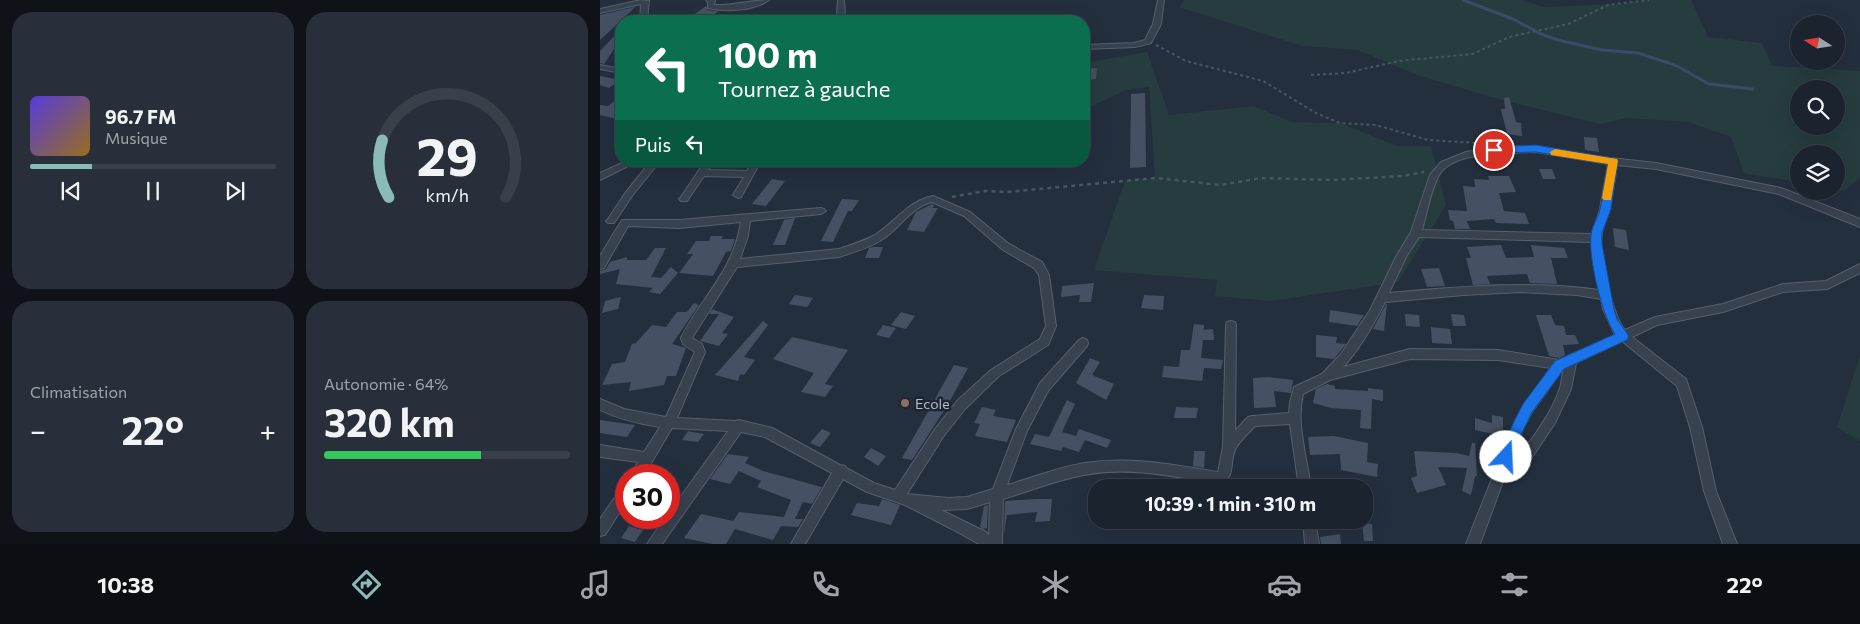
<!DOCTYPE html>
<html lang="fr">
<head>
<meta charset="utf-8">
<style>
	:root { --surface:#1b232e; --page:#282f3a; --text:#f1f3f6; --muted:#a0a4aa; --line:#39404a; --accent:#8bbbb9 }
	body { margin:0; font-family:Commissioner,sans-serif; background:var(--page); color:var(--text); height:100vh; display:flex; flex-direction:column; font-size:19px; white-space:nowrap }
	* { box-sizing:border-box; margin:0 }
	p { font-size:16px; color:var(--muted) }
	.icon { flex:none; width:28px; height:28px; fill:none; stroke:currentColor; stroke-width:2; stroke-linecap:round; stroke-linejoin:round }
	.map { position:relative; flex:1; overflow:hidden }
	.panel { display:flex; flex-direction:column; gap:12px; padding:12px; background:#0f1319; width:600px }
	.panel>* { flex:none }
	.hud { position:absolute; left:15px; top:15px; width:475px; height:152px; border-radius:20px; box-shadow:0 5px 20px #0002,0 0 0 1px var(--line); background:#0b6e4f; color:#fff; overflow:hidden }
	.needle { width:32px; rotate:282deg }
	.buttons { position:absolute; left:1190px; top:15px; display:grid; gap:10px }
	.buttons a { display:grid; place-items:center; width:55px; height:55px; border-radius:50%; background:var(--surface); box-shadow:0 5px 20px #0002,0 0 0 1px var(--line); font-size:25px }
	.speed { position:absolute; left:15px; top:464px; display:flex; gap:10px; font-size:25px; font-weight:700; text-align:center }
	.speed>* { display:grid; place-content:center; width:65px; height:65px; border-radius:50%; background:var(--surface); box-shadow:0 5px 20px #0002,0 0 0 1px var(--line); line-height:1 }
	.speed .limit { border:8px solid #d22; background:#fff; color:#111 }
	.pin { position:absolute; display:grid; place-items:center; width:42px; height:42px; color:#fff; margin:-21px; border:2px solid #fff; border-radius:50%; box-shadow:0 1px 5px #0007 }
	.me { position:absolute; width:55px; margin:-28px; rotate:20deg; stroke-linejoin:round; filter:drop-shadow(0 0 4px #0008) }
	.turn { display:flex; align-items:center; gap:18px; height:105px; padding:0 20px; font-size:22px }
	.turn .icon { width:65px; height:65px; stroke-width:2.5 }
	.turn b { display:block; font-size:35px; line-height:42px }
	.then { display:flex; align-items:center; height:48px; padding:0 20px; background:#0003; gap:10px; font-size:19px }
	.big { font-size:38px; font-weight:700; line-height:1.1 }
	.panel .tile { flex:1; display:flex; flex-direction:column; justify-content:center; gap:8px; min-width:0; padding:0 18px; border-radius:20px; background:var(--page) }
	.panel .dial { align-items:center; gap:0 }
	.dial svg { height:130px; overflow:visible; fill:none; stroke:var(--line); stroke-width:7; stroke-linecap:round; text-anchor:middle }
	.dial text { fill:var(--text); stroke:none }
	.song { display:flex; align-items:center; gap:15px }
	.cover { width:60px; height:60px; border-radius:8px; background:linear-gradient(135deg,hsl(250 70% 55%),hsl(40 70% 35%)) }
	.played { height:5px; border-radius:2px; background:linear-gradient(90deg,var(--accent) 25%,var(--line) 25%) }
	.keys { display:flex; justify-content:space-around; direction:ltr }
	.heat { display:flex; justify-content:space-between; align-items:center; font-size:28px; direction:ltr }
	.charge { height:8px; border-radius:4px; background:linear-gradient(90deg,#34c759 64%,var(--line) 0) }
	.panel .tiles { flex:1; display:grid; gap:12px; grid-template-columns:repeat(2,1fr) }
	.trip { position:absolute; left:488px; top:479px; width:285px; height:50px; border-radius:20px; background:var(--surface); box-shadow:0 5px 20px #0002,0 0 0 1px var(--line); font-weight:700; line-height:50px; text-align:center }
	.dock { display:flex; height:80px; justify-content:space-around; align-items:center; background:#0b0e12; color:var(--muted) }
	.dock .icon { width:35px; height:35px }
	.dock .active { color:var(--accent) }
	.dock b { font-size:22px; color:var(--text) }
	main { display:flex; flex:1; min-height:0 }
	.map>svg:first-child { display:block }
	.green { fill:#263c3f; fill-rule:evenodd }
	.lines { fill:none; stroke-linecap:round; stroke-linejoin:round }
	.stream { stroke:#394c67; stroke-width:3 }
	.building { fill:#455162 }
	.minor-casing { stroke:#565f6c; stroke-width:2 }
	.path-far1 { stroke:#44595c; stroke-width:2; stroke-dasharray:3 3; stroke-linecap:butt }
	.path { stroke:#44595c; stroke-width:2.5; stroke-dasharray:4 4; stroke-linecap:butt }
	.minor { fill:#38414e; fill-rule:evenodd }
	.route { fill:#1a73e8; stroke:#114b97 }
	.slow { fill:#f59e0b }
	.education-dot { fill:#8d6e63; stroke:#1d2633; stroke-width:2 }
	.labels { text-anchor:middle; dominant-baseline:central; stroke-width:5; stroke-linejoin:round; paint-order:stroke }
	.poi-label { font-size:14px; fill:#b4bcc9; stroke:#1d2633; text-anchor:start }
</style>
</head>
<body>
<main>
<section class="panel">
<div class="tiles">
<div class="tile">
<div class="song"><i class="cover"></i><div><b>96.7 FM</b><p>Musique</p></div></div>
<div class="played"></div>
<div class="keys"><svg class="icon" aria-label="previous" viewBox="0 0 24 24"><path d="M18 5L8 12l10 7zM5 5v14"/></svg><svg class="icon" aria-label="pause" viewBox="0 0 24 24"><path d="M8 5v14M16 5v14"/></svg><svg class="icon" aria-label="next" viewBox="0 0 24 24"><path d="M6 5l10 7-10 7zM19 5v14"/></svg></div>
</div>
<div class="tile dial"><svg viewBox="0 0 100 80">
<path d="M14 69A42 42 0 1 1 86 69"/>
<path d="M14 69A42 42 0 0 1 10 34" stroke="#8bbbb9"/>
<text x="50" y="56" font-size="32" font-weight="700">29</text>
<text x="50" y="72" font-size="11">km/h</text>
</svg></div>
<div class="tile"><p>Climatisation</p>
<div class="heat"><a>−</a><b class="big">22°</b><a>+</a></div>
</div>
<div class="tile"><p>Autonomie · 64%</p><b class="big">320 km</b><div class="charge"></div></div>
</div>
</section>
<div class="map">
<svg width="1260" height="544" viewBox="0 0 1260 544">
	<rect width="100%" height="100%" fill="#242f3e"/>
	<!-- green -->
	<g class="green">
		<path d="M585 0H921L944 7 1021 4 1049 0H1091L1108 37 1162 43 1172 66 1260 71V178L1244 191 1236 189V154H1199V182L1144 173 1131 137 1088 122 1028 118 1000 124 905 101 820 76 758 50 702 46 579 7ZM1199 89H1236V126H1199Z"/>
		<polygon points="547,52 569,115 653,106 692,122 740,123 797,146 831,146 846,205 798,282 671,301 615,296 617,280 494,270 525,181 555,178 549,87 526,90 484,110 484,63"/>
		<polygon points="1260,356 1260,441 1237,427"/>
	</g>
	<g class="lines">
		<!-- stream -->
		<polyline class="stream" points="863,0 913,19 941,34 958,40 1002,50 1038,53 1075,65 1109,84 1153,89"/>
	</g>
	<!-- building -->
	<g class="building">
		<polygon points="106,6 108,10 118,11 112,17 95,14"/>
		<polygon points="35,7 29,13 0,40 0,15"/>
		<polygon points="21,29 21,39 4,64 0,63 0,51"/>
		<polygon points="497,68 496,79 484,80 484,69"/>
		<polygon points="0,76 20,80 9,88 0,85"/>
		<polygon points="545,93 546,167 530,168 531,94"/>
		<polygon points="21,96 21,120 0,115 0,105 8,106"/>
		<polygon points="909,97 916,122 921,123 922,136 907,134 901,109 905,109 904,98"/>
		<polygon points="984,137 997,138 999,152 985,150"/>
		<polygon points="939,169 952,169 956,179 943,179"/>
		<polygon points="888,176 909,176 916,192 899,193 904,211 925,213 929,224 896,223 894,219 867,221 870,229 855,229 853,221 850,220 848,210 867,211 863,186 875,187 874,179 889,180"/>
		<polygon points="172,179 185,181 166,206 152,204"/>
		<polygon points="242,199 259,200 252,211 248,211 233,242 221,241"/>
		<polygon points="332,204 334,205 333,208 338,208 324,232 307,230 316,212"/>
		<polygon points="195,218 185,245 173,245 184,220"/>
		<polygon points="1013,228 1026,230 1029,250 1015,247"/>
		<polygon points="111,236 123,236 121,239 135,239 131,251 126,252 113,276 79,273 93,254 87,254 96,241 109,241"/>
		<polygon points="901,245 906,258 934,257 931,245 964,248 968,258 951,258 957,284 930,283 927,274 887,276 890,284 873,285 866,258 871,258 867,247"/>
		<polygon points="273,247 283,247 279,258 265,258 269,248"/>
		<polygon points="55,248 66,248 51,277 61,278 71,267 78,273 60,294 49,292 53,288 16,284 20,269 0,274 0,271 6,269 10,262 27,257 27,260 46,260"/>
		<polygon points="839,268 845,286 827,287 821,269"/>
		<polygon points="494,283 491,302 479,302 480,295 461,297 462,286"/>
		<polygon points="195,295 213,298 207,307 189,304"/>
		<polygon points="544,295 564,296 563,310 541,308"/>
		<polygon points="21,297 18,309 2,313 5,301"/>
		<polygon points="94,303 99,305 72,344 86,348 76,376 67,376 64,385 29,391 31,382 2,385 12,364 25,362 32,344 36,343 52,325 66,327 77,312 87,312"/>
		<polygon points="787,304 784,331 773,329 786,304"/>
		<polygon points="112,309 134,317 122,333 128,334 119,346 100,341 119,314 109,314"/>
		<polygon points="730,310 762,315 764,315 757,326 729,322"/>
		<polygon points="301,312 315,316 306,329 291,325"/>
		<polygon points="805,314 819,315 820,327 806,326"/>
		<polygon points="851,314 864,315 866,326 853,326"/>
		<polygon points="936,315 951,315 955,325 964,326 966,335 975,335 979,344 963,345 965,355 959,358 949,356"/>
		<polygon points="163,321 168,325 144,357 155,360 144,375 140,374 138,381 115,375"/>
		<polygon points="594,324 604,325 604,330 613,329 614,340 603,340 601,358 623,360 621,369 604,368 602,381 562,377 564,366 579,367 581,350 590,350"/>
		<polygon points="283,325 296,328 289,338 276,335"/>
		<polygon points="831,327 850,329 852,344 832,343"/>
		<polygon points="716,335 737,337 736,343 746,344 734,359 716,357"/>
		<polygon points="192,337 248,350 225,384 233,386 225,397 201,392 214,373 173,359"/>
		<polygon points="490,358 500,362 492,375 514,384 506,400 476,383"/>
		<polygon points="354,365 368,368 347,406 312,460 302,458"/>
		<polygon points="669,377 693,380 691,393 674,391 676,407 654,408 653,378"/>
		<polygon points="727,384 735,386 735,389 768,391 768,388 783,390 783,401 772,399 771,429 760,428 761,410 731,408 713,403 716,389"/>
		<polygon points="467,400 475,404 462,432 476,436 479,429 511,440 507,448 485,440 479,452 463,447 461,451 430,444 435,434 449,437"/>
		<polygon points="382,407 396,410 393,416 416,420 407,442 375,436 380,424 374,423"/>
		<polygon points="576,407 598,408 596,418 574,418"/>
		<polygon points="892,415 903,417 903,444 893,442 893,434 875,430 875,418 892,423"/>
		<polygon points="0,420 35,425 27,437 0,433"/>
		<polygon points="222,429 231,433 220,447 210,443"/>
		<polygon points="88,431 104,434 98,442 82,440"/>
		<polygon points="734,436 768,443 767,462 778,464 777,477 741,470 740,454 710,455 708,437"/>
		<polygon points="872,443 875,443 877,476 875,476 871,495 862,491 867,468 838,467 846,485 817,493 811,478 817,476 814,451 856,453 869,456"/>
		<polygon points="271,448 286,456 278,466 264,457"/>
		<polygon points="594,451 605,451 604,468 593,466"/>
		<polygon points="128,454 149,457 145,463 163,471 222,487 212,504 203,502 195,519 203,519 198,527 181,526 173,540 135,529 126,544 113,544 84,538 101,514 133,521 139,512 184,517 191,500 157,487 161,481 139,471 130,484 110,479"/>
		<polygon points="282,499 300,505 291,525 251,515 257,503 279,506"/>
		<polygon points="436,499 452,499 450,521 435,522 437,512 407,515 404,534 405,501"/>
		<polygon points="388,505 387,528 383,529 380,527 384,506"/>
		<polygon points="762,523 772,524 773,541 764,541"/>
		<polygon points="29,526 43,530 35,542 21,538"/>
		<polygon points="740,534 741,544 721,544 720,537"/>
	</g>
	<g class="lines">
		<!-- minor casing -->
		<g class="minor-casing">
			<g id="minor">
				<polygon points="41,0 49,1 47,21 40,21 41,4 0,13 0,9"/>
				<path d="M106 0H115L114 5C133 6 151 0 169 0 154 11 126 12 108 8V2Z"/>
				<polygon points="238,0 244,0 245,16 241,21 234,21 237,16"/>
				<polygon points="558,0 564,0 561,24 551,43 535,47 484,49 484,45 534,43 545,40 553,24"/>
				<polygon points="0,65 21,69 21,73 0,69"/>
				<path d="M936 146 1001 157 1056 163 1181 188 1260 219V227L1179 194 1056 169 1017 165C1015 179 1013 193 1010 207 1008 216 1004 224 1002 233 998 251 1013 317 1025 330L1055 317 1123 304 1183 284 1226 281 1260 264V273L1227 289 1183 292 1123 312 1057 325 1032 337 1086 379 1102 427 1116 491 1137 544H1123L1104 491 1090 427 1077 386 1022 341 976 363 971 389 955 423 929 462 905 476 880 544H866L915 421 924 404 951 368 898 360 810 359 730 380 703 394C696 425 707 457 711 488H699L690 424 655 426C649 433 638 442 635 450 629 464 636 477 620 484 575 477 529 466 484 475 457 480 429 491 403 499L402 544H379L352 529 305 505 267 492 243 479 205 544H191L232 473 165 437 141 432 62 544H47L65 518H69V513L128 431 72 428 44 475H31L38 462 0 457V445L44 452 60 427C39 424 19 419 0 410V399L24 409 66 417 95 352 83 344 81 338C102 296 133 272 141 222L79 228 28 226 4 268 0 269V256L22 220H79L221 208 224 209 226 211 221 214 150 221 148 236 140 259 239 249C251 245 264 241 275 235 297 221 306 202 333 196L370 212 409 244 442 262 449 275 456 326 448 345 399 376 365 409 343 437 307 494 348 498 367 497 393 489 416 429 440 383 479 340 483 338 487 340 488 343 487 346 448 391 427 431 407 485C432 478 459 467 485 463 530 456 574 465 618 472L623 447 626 325 627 322 631 321 635 322 636 325 635 431 648 417 652 416 689 413 690 402 694 387 722 374 741 354 770 310 797 255 811 232 830 175 841 162 866 152 894 147ZM936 152 1008 164 1000 209 992 234 822 230C827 213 830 193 838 177 851 150 910 153 936 152ZM332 202 364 216 403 250 434 268 439 275 446 326 440 339 391 370 357 401 335 429 295 490 274 483 246 468 245 466 240 465 172 428 139 420 136 421 77 418 105 352 102 344 92 338 137 267 239 257C254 252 270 248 283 239 300 228 311 207 332 202ZM819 237 991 242 999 290C929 280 859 287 789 293L806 257ZM921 292 977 295 1001 299 1003 309 1015 335 959 360 898 350 810 349 743 367C760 349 774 324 785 302L864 295ZM964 368C962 375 962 382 960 388 954 407 929 449 912 459L924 427 932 412ZM390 502 389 536 386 532 341 510 367 509Z"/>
				<polygon points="26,161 38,161 0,180 0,173"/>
				<polygon points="51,161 60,161 32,196 14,223 8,223 6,221 8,219 26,192"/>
				<polygon points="105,161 114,161 108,170 147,171 152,161 161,161 141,197 138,198 133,195 144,177 104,176 87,201 81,201 79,199 81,197"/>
				<polygon points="26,485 26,502 5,535 0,536 0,519 22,487"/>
				<polygon points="703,520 715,520 719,544 705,544"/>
			</g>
		</g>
		<!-- path-far1 -->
		<g class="path-far1">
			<polyline points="556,45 586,61 663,81 716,113 740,123 776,125 828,140 877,143"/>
			<polyline points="711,75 746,73 799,61 873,54 909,37 968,24 1008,5 1049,0"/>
		</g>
		<!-- path -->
		<polyline class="path" points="352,197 385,191 407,192 555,178 621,185 661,178 732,180 803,176 824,172"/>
		<!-- minor -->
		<use href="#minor" class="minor"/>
	</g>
	<!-- route -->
	<path class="route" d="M936 145 1013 158 1018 161 1011 209 1002 233V244L1014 309 1017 319 1029 336 1027 340 964 369 932 412 916 445 911 462 906 464 901 462 899 457 905 440 923 404 955 361 1015 334C1002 316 988 257 991 235 992 226 998 218 1000 209 1004 195 1005 179 1008 164L936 152 894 153 889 150 894 147Z"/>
	<!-- slow -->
	<polygon class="slow" points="955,149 1017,159 1018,161 1011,200 1004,200 1002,198 1008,164 951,155 950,152"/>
	<!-- markers -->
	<circle class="education-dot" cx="305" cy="403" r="5"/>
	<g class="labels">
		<!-- poi labels -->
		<g class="poi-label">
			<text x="315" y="403">Ecole</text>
		</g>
	</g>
</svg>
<div class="buttons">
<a><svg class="needle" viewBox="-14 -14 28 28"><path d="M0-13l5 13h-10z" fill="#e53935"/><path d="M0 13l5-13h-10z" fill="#a0a4aa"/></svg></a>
<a><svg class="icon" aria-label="search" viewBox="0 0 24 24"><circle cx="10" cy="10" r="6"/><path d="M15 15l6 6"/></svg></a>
<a><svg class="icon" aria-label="layers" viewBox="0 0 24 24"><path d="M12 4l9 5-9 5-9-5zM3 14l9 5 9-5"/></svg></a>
</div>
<div class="speed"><div class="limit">30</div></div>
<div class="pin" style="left:894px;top:150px;background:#d93025"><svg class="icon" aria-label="arrive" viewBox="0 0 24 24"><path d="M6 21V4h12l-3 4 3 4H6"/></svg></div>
<svg class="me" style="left:906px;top:457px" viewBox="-20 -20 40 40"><circle r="19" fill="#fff"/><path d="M0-13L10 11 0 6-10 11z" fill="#1a73e8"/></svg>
<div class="trip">10:39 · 1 min · 310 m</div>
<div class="hud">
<div class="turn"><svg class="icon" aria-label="left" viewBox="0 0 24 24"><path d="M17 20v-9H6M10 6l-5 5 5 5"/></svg><div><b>100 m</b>Tournez à gauche</div></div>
<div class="then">Puis<svg class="icon" aria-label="left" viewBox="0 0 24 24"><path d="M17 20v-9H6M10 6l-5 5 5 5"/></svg></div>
</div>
</div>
</main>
<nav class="dock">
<b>10:38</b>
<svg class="icon active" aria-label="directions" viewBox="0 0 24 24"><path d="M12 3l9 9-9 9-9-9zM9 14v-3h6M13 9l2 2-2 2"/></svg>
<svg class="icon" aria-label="music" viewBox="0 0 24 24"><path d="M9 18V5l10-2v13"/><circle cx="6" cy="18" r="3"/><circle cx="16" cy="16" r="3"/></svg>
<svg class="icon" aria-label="phone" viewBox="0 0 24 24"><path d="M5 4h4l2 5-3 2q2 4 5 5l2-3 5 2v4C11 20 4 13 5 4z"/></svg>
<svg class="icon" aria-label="climate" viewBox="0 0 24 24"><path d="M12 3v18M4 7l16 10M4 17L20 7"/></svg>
<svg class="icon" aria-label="car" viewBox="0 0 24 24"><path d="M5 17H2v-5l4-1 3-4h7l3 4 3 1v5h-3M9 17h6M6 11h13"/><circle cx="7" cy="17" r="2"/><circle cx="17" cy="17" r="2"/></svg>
<svg class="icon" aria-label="filters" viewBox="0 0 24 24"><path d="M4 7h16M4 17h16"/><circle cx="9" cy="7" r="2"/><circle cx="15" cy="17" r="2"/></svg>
<b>22°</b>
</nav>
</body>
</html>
